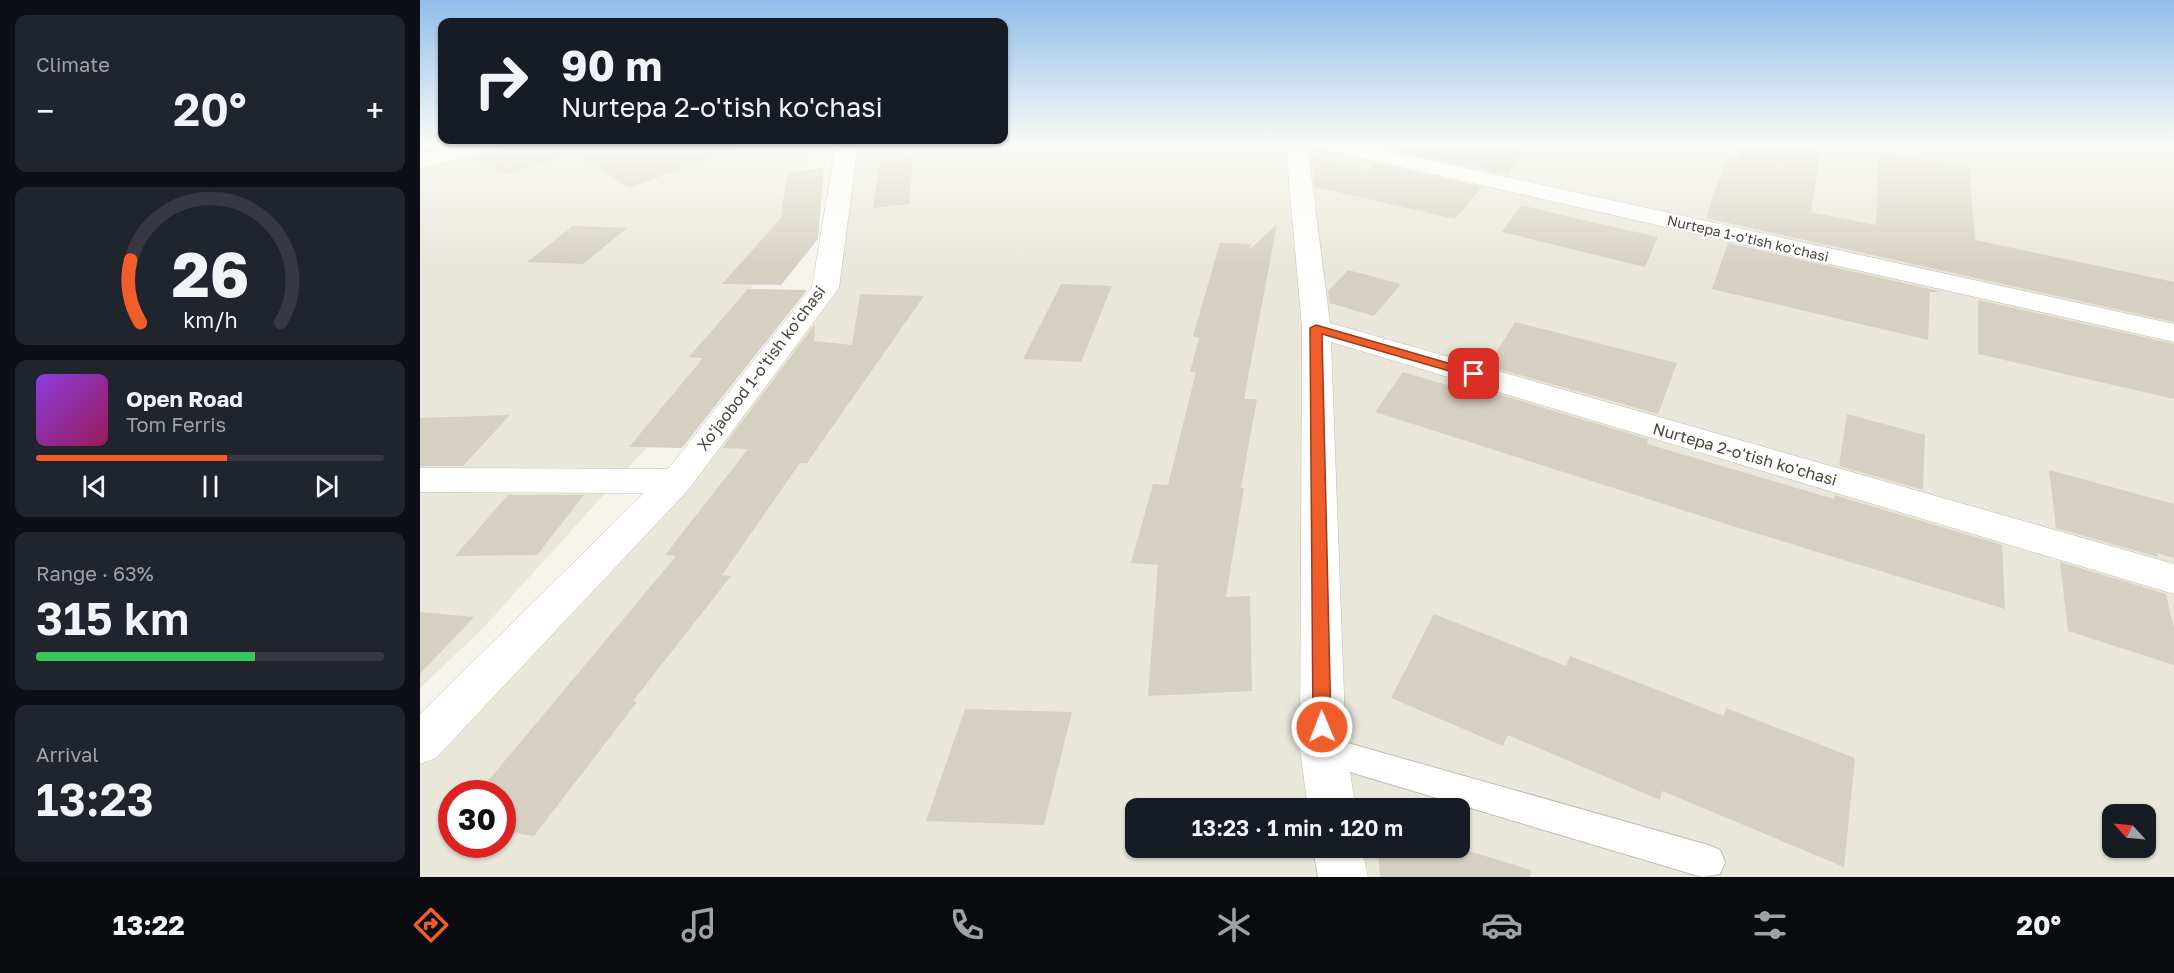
<!DOCTYPE html>
<html lang="en">
<head>
<meta charset="utf-8">
<style>
	:root { --surface:#171b24; --page:#20242c; --text:#f1f3f6; --muted:#9ea1a6; --line:#363941; --accent:#ee5d2a }
	body { margin:0; font-family:"Golos Text",sans-serif; background:var(--page); color:var(--text); height:100vh; display:flex; flex-direction:column; font-size:22px; white-space:nowrap }
	* { box-sizing:border-box; margin:0 }
	p { font-size:20px; color:var(--muted) }
	.icon { flex:none; width:33px; height:33px; fill:none; stroke:currentColor; stroke-width:2; stroke-linecap:round; stroke-linejoin:round }
	.map { position:relative; flex:1; overflow:hidden }
	.sheet { display:flex; flex-direction:column; gap:15px; padding:15px; background:#0d0f14; width:420px }
	.sheet>* { flex:none }
	.top-card { position:absolute; left:18px; top:18px; width:570px; height:126px; border-radius:12px; box-shadow:0 2px 4px #0004; background:#171b24; color:var(--text); overflow:hidden }
	.needle { width:39px; rotate:296deg }
	.fabs { position:absolute; left:1682px; top:804px; display:grid; gap:12px }
	.fabs a { display:grid; place-items:center; width:54px; height:54px; border-radius:12px; background:var(--surface); box-shadow:0 2px 4px #0004; font-size:30px }
	.speed { position:absolute; left:18px; top:780px; display:flex; gap:12px; font-size:30px; font-weight:700; text-align:center }
	.speed>* { display:grid; place-content:center; width:78px; height:78px; border-radius:50%; background:var(--surface); box-shadow:0 2px 4px #0004; line-height:1 }
	.speed .limit { border:9px solid #d22; background:#fff; color:#111 }
	.pin { position:absolute; display:grid; place-items:center; width:51px; height:51px; color:#fff; margin:-26px; border-radius:12px; box-shadow:0 3px 9px #0006 }
	.me { position:absolute; width:66px; margin:-33px; rotate:359deg; stroke-linejoin:round; filter:drop-shadow(0 0 4px #0008) }
	.turn { display:flex; align-items:center; gap:21px; height:126px; padding:0 24px; font-size:27px }
	.turn .icon { width:78px; height:78px; stroke-width:2.5 }
	.turn b { display:block; font-size:42px; line-height:51px }
	.big { font-size:45px; font-weight:600; line-height:1.1 }
	.sheet .card { flex:1; display:flex; flex-direction:column; justify-content:center; gap:9px; min-width:0; padding:0 21px; border-radius:12px; background:var(--page) }
	.sheet .dial { align-items:center; gap:0 }
	.dial svg { height:156px; overflow:visible; fill:none; stroke:var(--line); stroke-width:7; stroke-linecap:round; text-anchor:middle }
	.dial text { fill:var(--text); stroke:none }
	.song { display:flex; align-items:center; gap:18px }
	.cover { width:72px; height:72px; border-radius:9px; background:linear-gradient(135deg,hsl(270 70% 55%),hsl(330 70% 35%)) }
	.played { height:6px; border-radius:3px; background:linear-gradient(90deg,var(--accent) 55%,var(--line) 55%) }
	.keys { display:flex; justify-content:space-around; direction:ltr }
	.heat { display:flex; justify-content:space-between; align-items:center; font-size:33px; direction:ltr }
	.charge { height:9px; border-radius:4px; background:linear-gradient(90deg,#34c759 63%,var(--line) 0) }
	.trip { position:absolute; left:705px; top:798px; width:345px; height:60px; border-radius:12px; background:var(--surface); box-shadow:0 2px 4px #0004; font-weight:600; line-height:60px; text-align:center }
	.tab-bar { display:flex; height:96px; justify-content:space-around; align-items:center; background:#090b0e; color:var(--muted) }
	.tab-bar .icon { width:42px; height:42px }
	.tab-bar .active { color:var(--accent) }
	.tab-bar b { font-size:27px; color:var(--text) }
	main { display:flex; flex:1; min-height:0 }
	.map>svg:first-child { display:block }
	.residential { fill:#e9e6da; fill-rule:evenodd }
	.building { fill:#d6d0c2 }
	.lines { fill:none; stroke-linecap:round; stroke-linejoin:round }
	.service-casing { stroke:#c0bcaf; stroke-width:2 }
	.minor-casing { stroke:#c0bcaf; stroke-width:1 }
	.service { fill:#fff; fill-rule:evenodd }
	.minor { fill:#fff; fill-rule:evenodd }
	.route { fill:#ee5d2a; stroke:#9b3c1b; stroke-width:1.5 }
	.labels { text-anchor:middle; dominant-baseline:central; stroke-width:4.5; stroke-linejoin:round; paint-order:stroke }
	.far-street-label { font-size:14px; fill:#49453a; stroke:#fff }
	.street-label { font-size:16px; fill:#49453a; stroke:#fff }
</style>
</head>
<body>
<main>
<section class="sheet">
<div class="card"><p>Climate</p>
<div class="heat"><a>−</a><b class="big">20°</b><a>+</a></div>
</div>
<div class="card dial"><svg viewBox="0 0 100 80">
<path d="M14 69A42 42 0 1 1 86 69"/>
<path d="M14 69A42 42 0 0 1 9 37" stroke="#ee5d2a"/>
<text x="50" y="56" font-size="32" font-weight="700">26</text>
<text x="50" y="72" font-size="11">km/h</text>
</svg></div>
<div class="card">
<div class="song"><i class="cover"></i><div><b>Open Road</b><p>Tom Ferris</p></div></div>
<div class="played"></div>
<div class="keys"><svg class="icon" aria-label="previous" viewBox="0 0 24 24"><path d="M18 5L8 12l10 7zM5 5v14"/></svg><svg class="icon" aria-label="pause" viewBox="0 0 24 24"><path d="M8 5v14M16 5v14"/></svg><svg class="icon" aria-label="next" viewBox="0 0 24 24"><path d="M6 5l10 7-10 7zM19 5v14"/></svg></div>
</div>
<div class="card"><p>Range · 63%</p><b class="big">315 km</b><div class="charge"></div></div>
<div class="card"><p>Arrival</p><b class="big">13:23</b></div>
</section>
<div class="map">
<svg width="1754" height="877" viewBox="0 0 1754 877">
	<rect width="100%" height="100%" fill="#f5f3ec"/>
	<!-- residential -->
	<g class="residential">
		<polygon points="0,143 396,143 294,373 63,628 0,688"/>
		<path d="M427 143H1754V877H0V744L257 481 405 288ZM32 794H82V844H32ZM716 808H1040V848H716ZM1692 814H1725V848H1692Z"/>
	</g>
	<!-- building -->
	<g class="building">
		<polygon points="83,143 323,143 323,147 209,188 152,153 88,174 52,157 79,150"/>
		<polygon points="973,143 1056,143 1104,152 1088,175 968,149"/>
		<polygon points="1322,143 1402,143 1391,212 1456,225 1459,152 1549,167 1555,240 1754,282 1754,322 1286,218 1306,158 1317,160"/>
		<polygon points="891,157 948,170 954,163 1062,187 1035,219 895,187"/>
		<polygon points="493,158 489,204 453,208 460,162"/>
		<polygon points="404,167 398,239 361,285 302,284 361,218 367,173"/>
		<polygon points="1101,205 1150,217 1238,237 1225,267 1082,232"/>
		<polygon points="857,224 824,399 837,399 821,488 824,488 806,597 830,596 832,691 728,696 738,565 711,563 733,484 748,485 776,372 770,372 779,338 773,336 800,243 831,244 829,250"/>
		<polygon points="153,226 207,228 163,264 107,262"/>
		<polygon points="1308,243 1523,292 1510,292 1508,340 1292,289"/>
		<polygon points="928,270 981,284 954,316 910,303 908,291"/>
		<polygon points="641,284 692,286 661,362 603,359"/>
		<polygon points="328,289 387,290 262,448 209,447 283,358 269,357"/>
		<polygon points="440,294 504,296 387,463 380,463 302,575 311,576 213,701 217,702 114,836 82,831 82,794 57,794 256,556 245,555 328,449 302,448 395,324 394,341 432,345"/>
		<polygon points="1558,300 1754,344 1754,399 1558,354"/>
		<polygon points="1095,322 1257,363 1238,414 1068,366"/>
		<polygon points="983,372 1051,392 1054,387 1228,439 1227,444 1414,499 1414,495 1582,545 1585,609 1319,528 955,412"/>
		<polygon points="1427,414 1505,435 1503,490 1419,466"/>
		<polygon points="90,415 43,466 0,466 0,418"/>
		<polygon points="1629,470 1754,504 1754,558 1737,553 1738,557 1636,528"/>
		<polygon points="88,495 164,495 117,555 35,556"/>
		<polygon points="1640,562 1746,594 1754,628 1754,665 1648,631"/>
		<polygon points="0,612 54,617 0,674"/>
		<polygon points="1014,614 1146,666 1150,656 1304,716 1306,708 1435,758 1424,867 1242,791 1240,800 1088,735 1083,746 971,698"/>
		<polygon points="545,709 652,712 624,825 506,821"/>
		<polygon points="958,848 1039,848 1111,870 1110,877 960,877"/>
	</g>
	<g class="lines">
		<!-- service casing -->
		<g class="service-casing">
			<polygon id="service" points="903,736 1288,845 1300,850 1305,862 1300,874 1282,877 903,764 892,760 888,750 892,740"/>
		</g>
		<!-- minor casing -->
		<g class="minor-casing">
			<g id="minor">
				<polygon points="45,143 81,143 78,148 0,168 0,154"/>
				<polygon points="416,143 438,143 419,288 269,489 16,758 0,764 0,714 224,493 0,492 0,468 248,469 392,287"/>
				<polygon points="891,143 931,143 1754,324 1754,342 902,149 894,148"/>
				<polygon points="878,151 886,153 889,158 910,323 1754,564 1754,594 911,342 926,750 936,808 888,808 880,750 882,328 867,158 870,153"/>
				<polygon points="893,848 942,848 948,877 898,877"/>
			</g>
		</g>
		<!-- service -->
		<use href="#service" class="service"/>
		<!-- minor -->
		<use href="#minor" class="minor"/>
	</g>
	<!-- sky -->
	<linearGradient id="sky" x2="0" y2="1"><stop stop-color="#90beea"/><stop offset="0.54" stop-color="#fafaf6"/><stop offset="1" stop-color="#fafaf6" stop-opacity="0"/></linearGradient>
	<rect width="1754" height="266" fill="url(#sky)"/>
	<!-- route -->
	<polygon class="route" points="896,325 1059,372 1061,374 1054,378 1050,377 902,334 911,727 909,732 902,735 896,732 893,727 890,328"/>
	<g class="labels">
		<!-- far-street labels -->
		<g class="far-street-label">
			<text transform="translate(1328 238) rotate(13)">Nurtepa 1-o'tish ko'chasi</text>
		</g>
		<!-- street labels -->
		<g class="street-label">
			<text transform="translate(341 368) rotate(-53)">Xo'jaobod 1-o'tish ko'chasi</text>
			<text transform="translate(1325 454) rotate(16)">Nurtepa 2-o'tish ko'chasi</text>
		</g>
	</g>
</svg>
<div class="fabs">
<a><svg class="needle" viewBox="-14 -14 28 28"><path d="M0-13l5 13h-10z" fill="#e53935"/><path d="M0 13l5-13h-10z" fill="#9ea1a6"/></svg></a>
</div>
<div class="speed"><div class="limit">30</div></div>
<div class="pin" style="left:1054px;top:374px;background:#d93025"><svg class="icon" aria-label="arrive" viewBox="0 0 24 24"><path d="M6 21V4h12l-3 4 3 4H6"/></svg></div>
<svg class="me" style="left:902px;top:727px" viewBox="-20 -20 40 40"><circle r="17" fill="#ee5d2a" stroke="#fff" stroke-width="3"/><path d="M0-11L8 9 0 5-8 9z" fill="#fff"/></svg>
<div class="trip">13:23 · 1 min · 120 m</div>
<div class="top-card">
<div class="turn"><svg class="icon" aria-label="right" viewBox="0 0 24 24"><path d="M7 20v-9h11M14 6l5 5-5 5"/></svg><div><b>90 m</b>Nurtepa 2-o'tish ko'chasi</div></div>
</div>
</div>
</main>
<nav class="tab-bar">
<b>13:22</b>
<svg class="icon active" aria-label="directions" viewBox="0 0 24 24"><path d="M12 3l9 9-9 9-9-9zM9 14v-3h6M13 9l2 2-2 2"/></svg>
<svg class="icon" aria-label="music" viewBox="0 0 24 24"><path d="M9 18V5l10-2v13"/><circle cx="6" cy="18" r="3"/><circle cx="16" cy="16" r="3"/></svg>
<svg class="icon" aria-label="phone" viewBox="0 0 24 24"><path d="M5 4h4l2 5-3 2q2 4 5 5l2-3 5 2v4C11 20 4 13 5 4z"/></svg>
<svg class="icon" aria-label="climate" viewBox="0 0 24 24"><path d="M12 3v18M4 7l16 10M4 17L20 7"/></svg>
<svg class="icon" aria-label="car" viewBox="0 0 24 24"><path d="M5 17H2v-5l4-1 3-4h7l3 4 3 1v5h-3M9 17h6M6 11h13"/><circle cx="7" cy="17" r="2"/><circle cx="17" cy="17" r="2"/></svg>
<svg class="icon" aria-label="filters" viewBox="0 0 24 24"><path d="M4 7h16M4 17h16"/><circle cx="9" cy="7" r="2"/><circle cx="15" cy="17" r="2"/></svg>
<b>20°</b>
</nav>
</body>
</html>
